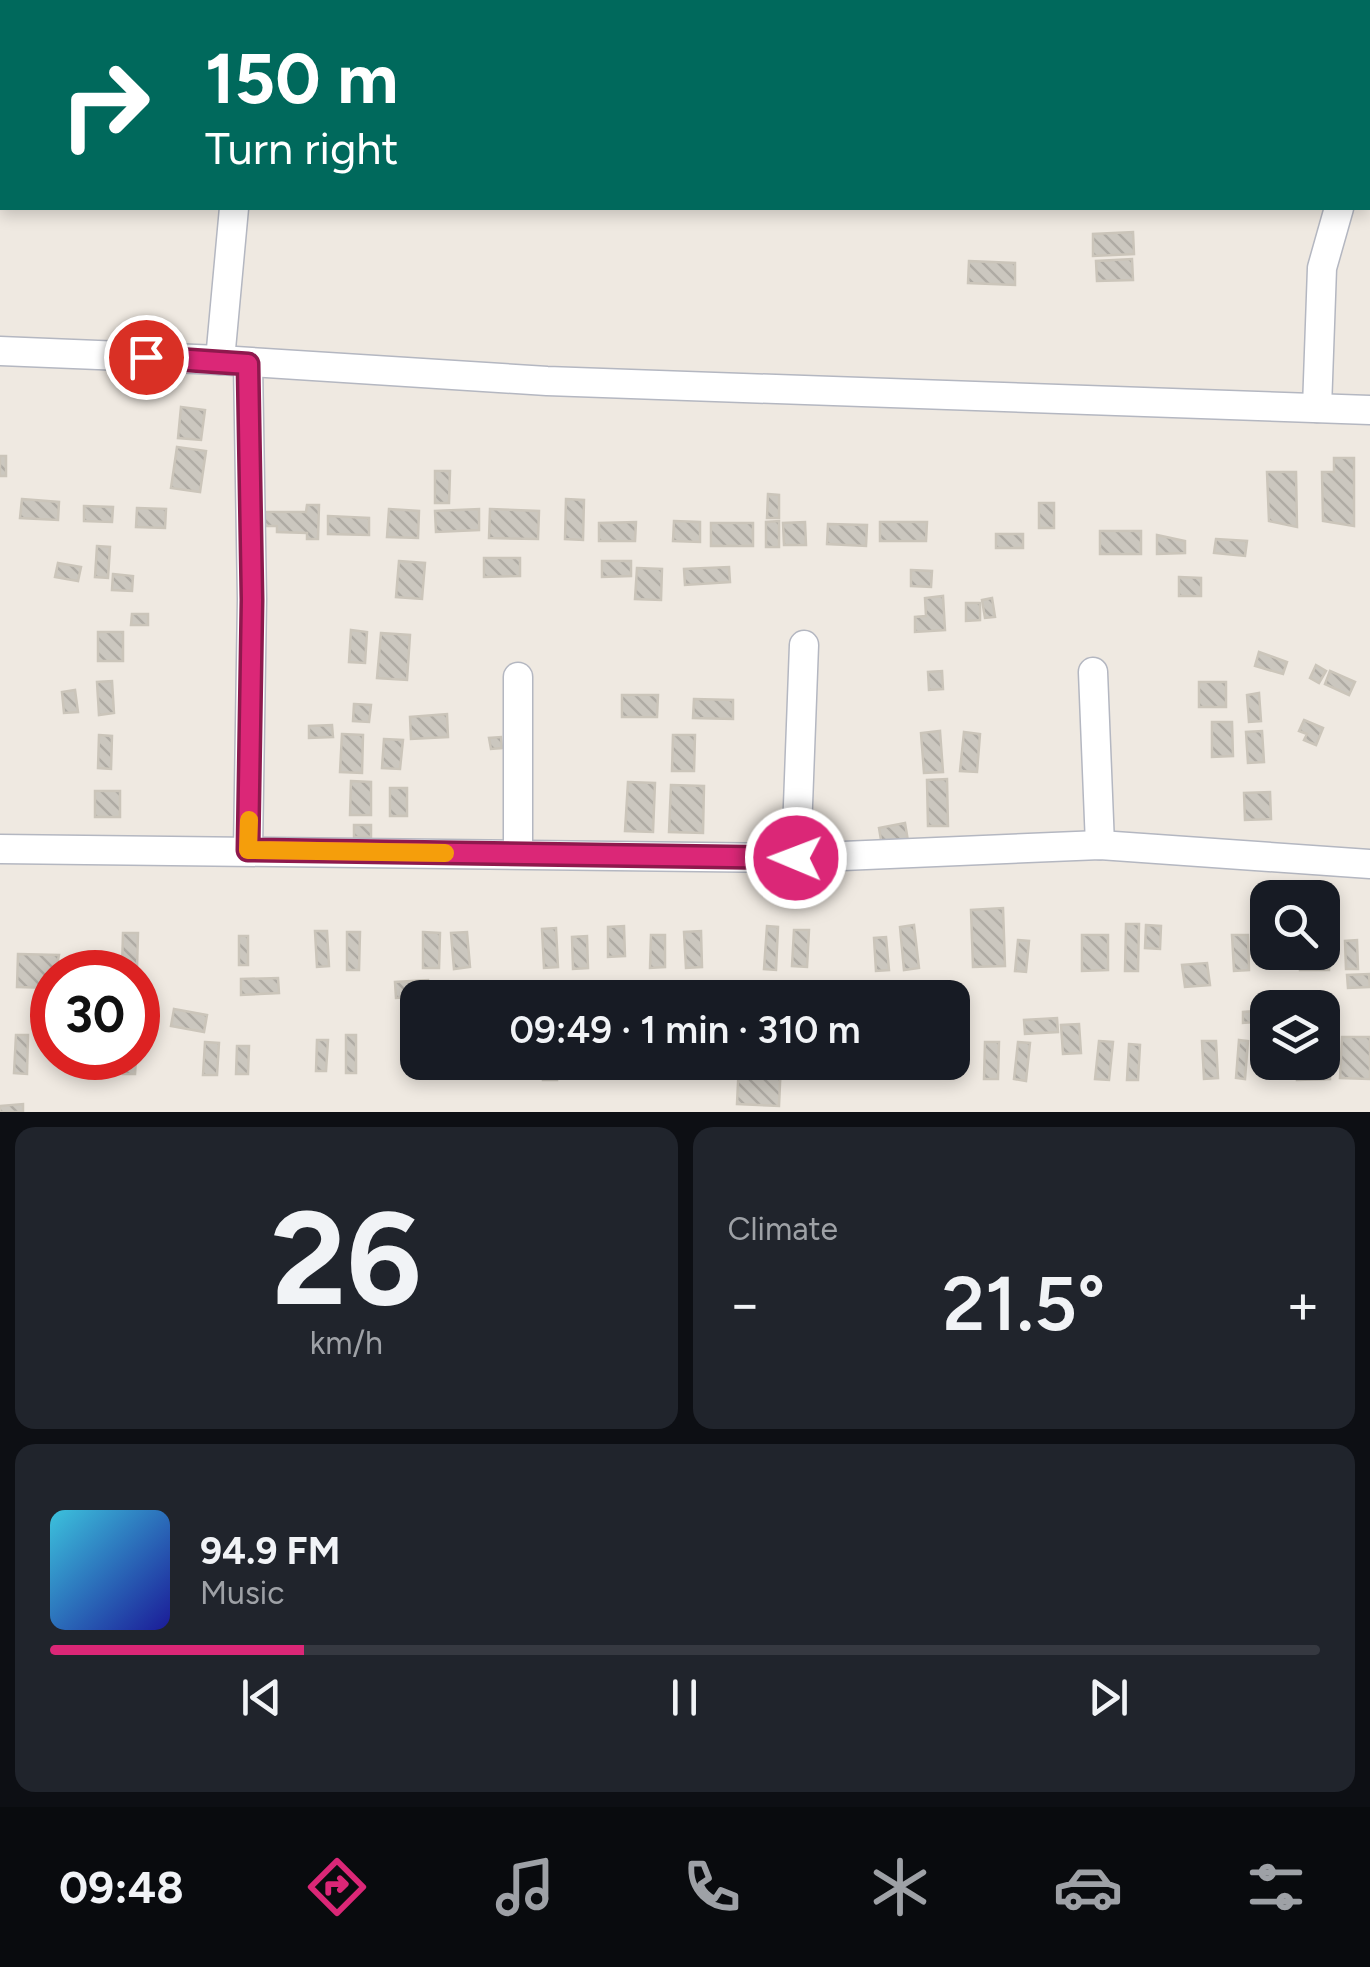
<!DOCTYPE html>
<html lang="en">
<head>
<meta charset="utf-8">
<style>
	:root { --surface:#171b24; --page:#20242c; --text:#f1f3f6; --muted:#9ea1a6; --line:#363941; --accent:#db2777 }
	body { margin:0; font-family:Figtree,sans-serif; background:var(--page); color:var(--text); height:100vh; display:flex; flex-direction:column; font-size:38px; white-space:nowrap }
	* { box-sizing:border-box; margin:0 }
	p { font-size:32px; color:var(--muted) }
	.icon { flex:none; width:55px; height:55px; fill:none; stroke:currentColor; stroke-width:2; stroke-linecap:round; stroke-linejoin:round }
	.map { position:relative; height:1112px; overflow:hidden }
	.panel { display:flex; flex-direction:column; gap:15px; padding:15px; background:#0d0f14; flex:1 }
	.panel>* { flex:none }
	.top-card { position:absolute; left:0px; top:0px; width:1370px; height:210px; box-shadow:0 5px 15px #0003; background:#00695c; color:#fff; overflow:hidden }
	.controls { position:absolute; left:1250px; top:880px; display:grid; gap:20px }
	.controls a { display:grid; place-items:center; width:90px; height:90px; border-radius:20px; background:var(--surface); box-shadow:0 5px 15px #0003; font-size:50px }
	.speed { position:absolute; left:30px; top:950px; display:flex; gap:20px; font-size:50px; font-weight:700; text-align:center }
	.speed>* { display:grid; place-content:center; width:130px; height:130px; border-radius:50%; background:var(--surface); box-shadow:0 5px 15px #0003; line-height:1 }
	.speed .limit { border:15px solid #d22; background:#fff; color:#111 }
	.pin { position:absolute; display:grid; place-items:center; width:85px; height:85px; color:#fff; margin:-42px; border:5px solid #fff; border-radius:50%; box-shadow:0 2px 10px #0007 }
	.me { position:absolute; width:110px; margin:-55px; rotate:271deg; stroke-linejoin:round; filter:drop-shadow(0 0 8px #0008) }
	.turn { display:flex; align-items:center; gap:35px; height:210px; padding:0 40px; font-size:45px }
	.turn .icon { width:130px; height:130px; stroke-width:2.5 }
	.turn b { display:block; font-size:70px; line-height:85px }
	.big { font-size:75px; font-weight:600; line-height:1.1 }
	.panel .card { flex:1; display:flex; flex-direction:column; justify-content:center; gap:15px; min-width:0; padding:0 35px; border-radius:20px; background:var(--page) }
	.panel .dial { align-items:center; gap:0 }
	.dial b { font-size:130px; line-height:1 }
	.song { display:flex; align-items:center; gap:30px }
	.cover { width:120px; height:120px; border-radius:15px; background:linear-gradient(135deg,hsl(190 70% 55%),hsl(240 70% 35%)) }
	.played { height:10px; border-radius:5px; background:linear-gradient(90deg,var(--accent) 20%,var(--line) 20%) }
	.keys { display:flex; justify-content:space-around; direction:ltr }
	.heat { display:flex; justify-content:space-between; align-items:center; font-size:55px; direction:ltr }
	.panel .tiles { flex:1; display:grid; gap:15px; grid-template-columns:1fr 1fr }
	.card:last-child { grid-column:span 2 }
	.trip { position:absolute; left:400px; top:980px; width:570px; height:100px; border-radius:20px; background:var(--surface); box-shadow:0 5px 15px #0003; font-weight:600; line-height:100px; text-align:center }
	.dock { display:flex; height:160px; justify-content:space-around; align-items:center; background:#090b0e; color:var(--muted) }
	.dock .icon { width:70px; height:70px }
	.dock .selected { color:var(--accent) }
	.dock b { font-size:45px; color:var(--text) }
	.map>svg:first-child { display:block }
	.building { fill:url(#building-back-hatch); stroke:#cbc5ba; stroke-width:2.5 }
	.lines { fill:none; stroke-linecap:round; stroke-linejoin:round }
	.service-casing { stroke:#b4b7c1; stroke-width:18 }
	.minor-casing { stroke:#b4b7c1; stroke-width:31 }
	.service { stroke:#fff; stroke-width:14 }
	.minor { stroke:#fff; stroke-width:28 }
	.route-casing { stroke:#8e194d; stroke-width:25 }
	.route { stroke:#db2777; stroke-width:18 }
	.slow { stroke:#f59e0b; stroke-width:18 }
</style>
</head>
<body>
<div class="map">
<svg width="1370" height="1112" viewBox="0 0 1370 1112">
	<defs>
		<pattern id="building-back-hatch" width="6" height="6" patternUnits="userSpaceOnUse" patternTransform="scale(2.5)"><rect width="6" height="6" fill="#cbc7bf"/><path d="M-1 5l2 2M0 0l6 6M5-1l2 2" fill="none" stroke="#afaba4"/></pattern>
	</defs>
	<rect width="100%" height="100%" fill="#efe9e1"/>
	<!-- building -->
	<g class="building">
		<polygon points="1133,232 1134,254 1093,256 1093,234"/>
		<polygon points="1132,259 1133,280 1097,281 1096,261"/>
		<polygon points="969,261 1015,263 1015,285 968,283"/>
		<polygon points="181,407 205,410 201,440 178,438"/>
		<polygon points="177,447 206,451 200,492 171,488"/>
		<rect x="0" y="456" width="6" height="20"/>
		<polygon points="1334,458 1354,458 1354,526 1323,521 1322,472 1334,472"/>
		<polygon points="435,471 450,471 449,503 435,503"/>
		<polygon points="1267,472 1296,472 1297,527 1269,521"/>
		<polygon points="768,494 779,495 779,518 767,518"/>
		<polygon points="22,499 59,502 58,520 20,518"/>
		<polygon points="566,499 584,500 583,540 565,539"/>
		<rect x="1039" y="503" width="15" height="25"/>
		<polygon points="307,505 319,505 318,539 307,539 307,533 277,532 277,526 256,526 256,512 306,512"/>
		<polygon points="84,506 113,507 112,522 84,521"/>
		<polygon points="137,508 166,509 165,528 136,527"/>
		<polygon points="389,509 419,511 418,538 387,537"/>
		<polygon points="479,509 479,530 436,532 435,511"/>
		<polygon points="490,509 539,511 538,539 489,538"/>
		<polygon points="328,516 369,518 369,535 328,534"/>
		<polygon points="674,521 700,522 700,542 673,541"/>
		<polygon points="779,521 779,547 766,547 766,522"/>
		<polygon points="636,522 635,541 599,541 599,523"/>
		<polygon points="805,522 806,545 784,545 783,523"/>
		<polygon points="880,522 927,522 926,541 880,541"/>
		<rect x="711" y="523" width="42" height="23"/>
		<polygon points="828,524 867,525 866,546 827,544"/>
		<rect x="1100" y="531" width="41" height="23"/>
		<rect x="996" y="534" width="27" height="14"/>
		<polygon points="1157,535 1185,541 1185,553 1157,554"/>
		<polygon points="1216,539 1247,541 1245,556 1214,553"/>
		<polygon points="97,546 110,547 108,578 95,577"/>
		<polygon points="484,558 520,558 520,576 484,577"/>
		<polygon points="399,561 425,563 422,599 396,597"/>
		<polygon points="602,561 631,561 631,576 602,577"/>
		<polygon points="58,563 81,567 78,581 55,577"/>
		<polygon points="729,567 730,582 685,585 684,569"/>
		<polygon points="637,568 662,569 661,600 635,599"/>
		<polygon points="911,570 932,571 931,587 911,586"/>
		<polygon points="113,574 133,576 132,591 112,590"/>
		<polygon points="1179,577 1201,578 1201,596 1179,596"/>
		<polygon points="943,596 945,630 915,632 915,617 926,616 925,598"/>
		<polygon points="992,598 995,617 985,618 982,600"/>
		<polygon points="966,603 980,603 980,620 966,621"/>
		<polygon points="132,614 148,614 148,625 131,625"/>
		<polygon points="351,630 367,632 365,663 349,662"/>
		<rect x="98" y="632" width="25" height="29"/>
		<polygon points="381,633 410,635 407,680 377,678"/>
		<polygon points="1259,652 1287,662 1283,674 1255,666"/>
		<polygon points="1316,665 1326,671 1319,683 1310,678"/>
		<polygon points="942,671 943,689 929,690 928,672"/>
		<polygon points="1330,671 1355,682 1349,695 1325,684"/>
		<polygon points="112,681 114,713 99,715 97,682"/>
		<rect x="1199" y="682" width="27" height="25"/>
		<polygon points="75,690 78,712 64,713 62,692"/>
		<polygon points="1259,693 1261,721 1249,722 1247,695"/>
		<polygon points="622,695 658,695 657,717 622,717"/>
		<polygon points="694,699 733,700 733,719 693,718"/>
		<polygon points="354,704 371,705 369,722 353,721"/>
		<polygon points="447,714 448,737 411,739 410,717"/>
		<polygon points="1304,720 1323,728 1316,745 1304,740 1307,734 1299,731"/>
		<polygon points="1212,722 1232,722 1233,756 1212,757"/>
		<polygon points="332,725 333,737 309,738 309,726"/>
		<polygon points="940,731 943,772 924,773 921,733"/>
		<polygon points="1262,731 1264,762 1248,763 1246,732"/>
		<polygon points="964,732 980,734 977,772 960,771"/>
		<polygon points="342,734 363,735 362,773 340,772"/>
		<polygon points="99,735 112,736 111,769 98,768"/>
		<polygon points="673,735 695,735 694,771 672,771"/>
		<polygon points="501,737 502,748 491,749 489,738"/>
		<polygon points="384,739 403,740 400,769 382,768"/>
		<polygon points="947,779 948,826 928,826 927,780"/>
		<polygon points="351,781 371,782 371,815 350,815"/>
		<polygon points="628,782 655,783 653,832 625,831"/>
		<polygon points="671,785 704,786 703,833 669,832"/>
		<rect x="390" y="788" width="17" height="28"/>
		<rect x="95" y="791" width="25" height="26"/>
		<polygon points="1270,792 1271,819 1245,820 1244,793"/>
		<polygon points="905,823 908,841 882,846 879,828"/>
		<rect x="354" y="825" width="17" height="12"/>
		<polygon points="1003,908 1005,966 973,967 971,910"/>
		<polygon points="1126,924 1139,924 1138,971 1125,971"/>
		<polygon points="914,925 919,968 904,970 900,927"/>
		<polygon points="1146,925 1161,926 1160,949 1145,948"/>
		<polygon points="624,926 625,956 608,957 608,927"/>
		<polygon points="767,926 778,927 776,970 764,969"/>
		<polygon points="556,928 558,967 544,968 542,929"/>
		<polygon points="1322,929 1329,929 1329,970 1300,970 1300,952 1322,952"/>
		<polygon points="794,930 809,930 807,967 792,966"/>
		<polygon points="315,931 327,931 329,966 317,967"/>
		<polygon points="701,931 702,967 686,968 684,932"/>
		<polygon points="347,932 360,932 359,970 347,970"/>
		<polygon points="423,932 440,933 439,968 423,968"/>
		<polygon points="467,932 470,967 454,969 451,933"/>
		<polygon points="123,933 138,933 137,969 122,968"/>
		<polygon points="651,935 665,935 665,967 650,968"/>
		<polygon points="1082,935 1108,935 1108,970 1082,971"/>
		<polygon points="1232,935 1248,935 1249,970 1234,971"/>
		<rect x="239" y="936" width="9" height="29"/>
		<polygon points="587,936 588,968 573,969 572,937"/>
		<polygon points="886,937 889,970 876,971 874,938"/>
		<polygon points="1018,940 1029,941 1026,972 1015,971"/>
		<polygon points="1357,940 1358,969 1346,969 1345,941"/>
		<polygon points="18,954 59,955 52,988 17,987"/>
		<polygon points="1207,963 1210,985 1185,987 1182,965"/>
		<polygon points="1369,974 1370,987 1348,988 1347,975"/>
		<polygon points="278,978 279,993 241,995 241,979"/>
		<polygon points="428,980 428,996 396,998 395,982"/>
		<polygon points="541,983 541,993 519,995 518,984"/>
		<polygon points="174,1009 207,1015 204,1032 171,1026"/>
		<polygon points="1254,1011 1254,1022 1243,1023 1243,1012"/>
		<polygon points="1057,1018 1058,1032 1025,1034 1024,1020"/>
		<polygon points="1079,1024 1081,1053 1063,1054 1061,1025"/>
		<polygon points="16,1035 28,1035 27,1074 14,1073"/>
		<rect x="346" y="1035" width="10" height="38"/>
		<polygon points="1342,1037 1370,1037 1370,1079 1340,1078"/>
		<polygon points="317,1040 328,1040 326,1071 316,1071"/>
		<polygon points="1239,1040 1248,1041 1245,1079 1236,1078"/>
		<polygon points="1099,1041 1113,1042 1109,1080 1095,1079"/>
		<polygon points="1202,1041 1216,1041 1218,1078 1204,1079"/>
		<polygon points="205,1042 219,1043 217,1075 203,1075"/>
		<polygon points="985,1042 999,1042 998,1079 984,1079"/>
		<polygon points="1018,1042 1030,1043 1026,1081 1014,1079"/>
		<polygon points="1252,1043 1268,1044 1268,1053 1252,1052"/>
		<polygon points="1330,1043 1330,1079 1297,1080 1297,1062 1322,1062 1322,1044"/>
		<polygon points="1129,1044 1140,1045 1138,1080 1127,1080"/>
		<polygon points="237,1046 249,1046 248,1074 236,1074"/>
		<polygon points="97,1058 109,1058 108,1076 96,1075"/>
		<polygon points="124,1058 136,1058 135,1074 123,1074"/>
		<polygon points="426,1062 440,1062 439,1075 425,1074"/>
		<polygon points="457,1062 468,1062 467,1075 457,1074"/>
		<polygon points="544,1062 557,1062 557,1080 543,1080"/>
		<polygon points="575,1062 587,1062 588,1077 575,1077"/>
		<polygon points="652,1062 668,1062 667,1076 652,1076"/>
		<rect x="685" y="1062" width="13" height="13"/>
		<polygon points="739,1062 781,1062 779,1106 737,1104"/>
		<polygon points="794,1062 825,1062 823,1078 792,1075"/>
		<rect x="857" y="1062" width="30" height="8"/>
		<rect x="906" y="1062" width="12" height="15"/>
		<polygon points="23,1104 23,1112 0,1112 0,1106"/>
	</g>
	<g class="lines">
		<!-- service casing -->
		<g class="service-casing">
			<g id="service">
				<polyline points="1302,0 1309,2"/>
				<polyline points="1368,22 1370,23"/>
			</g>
		</g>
		<!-- minor casing -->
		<g class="minor-casing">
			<g id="minor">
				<polyline points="301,2 302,0"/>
				<polyline points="858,2 859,0"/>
				<polyline points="1132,2 1133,0"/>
				<polyline points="0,7 2,0"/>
				<polyline points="1368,121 1370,115"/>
				<polyline points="0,351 220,360 547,381 1370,410"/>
				<polyline points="220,360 234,208"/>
				<polyline points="248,364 252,599 248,850"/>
				<polyline points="1317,408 1322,268 1339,208"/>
				<polyline points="1093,672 1100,845"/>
				<polyline points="518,677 518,854"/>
				<polyline points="0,849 796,858 1100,845 1370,864"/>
				<polyline points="796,858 804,645"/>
			</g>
		</g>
		<!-- service -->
		<use href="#service" class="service"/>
		<!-- minor -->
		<use href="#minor" class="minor"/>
	</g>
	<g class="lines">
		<!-- route casing -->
		<g class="route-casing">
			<polyline id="route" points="146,357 248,364 252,600 248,850 796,858"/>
		</g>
		<!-- route -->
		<use href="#route" class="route"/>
		<!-- slow -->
		<polyline class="slow" points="249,820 248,850 445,853"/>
	</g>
</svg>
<div class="controls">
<a><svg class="icon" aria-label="search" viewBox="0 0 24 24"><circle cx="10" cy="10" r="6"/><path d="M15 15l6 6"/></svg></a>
<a><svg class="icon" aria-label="layers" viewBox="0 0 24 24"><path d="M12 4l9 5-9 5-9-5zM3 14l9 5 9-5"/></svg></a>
</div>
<div class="speed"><div class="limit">30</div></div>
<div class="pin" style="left:146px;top:357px;background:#d93025"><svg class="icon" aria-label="arrive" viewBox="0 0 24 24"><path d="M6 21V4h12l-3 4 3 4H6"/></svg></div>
<svg class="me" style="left:796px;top:858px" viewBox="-20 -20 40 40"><circle r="17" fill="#db2777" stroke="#fff" stroke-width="3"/><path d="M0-11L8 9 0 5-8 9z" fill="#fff"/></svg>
<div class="trip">09:49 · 1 min · 310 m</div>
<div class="top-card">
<div class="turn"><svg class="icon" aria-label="right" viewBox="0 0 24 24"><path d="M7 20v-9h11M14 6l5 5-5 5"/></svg><div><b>150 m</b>Turn right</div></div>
</div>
</div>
<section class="panel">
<div class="tiles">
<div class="card dial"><b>26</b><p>km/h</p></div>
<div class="card"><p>Climate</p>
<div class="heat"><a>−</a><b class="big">21.5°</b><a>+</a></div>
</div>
<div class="card">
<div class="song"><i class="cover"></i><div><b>94.9 FM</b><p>Music</p></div></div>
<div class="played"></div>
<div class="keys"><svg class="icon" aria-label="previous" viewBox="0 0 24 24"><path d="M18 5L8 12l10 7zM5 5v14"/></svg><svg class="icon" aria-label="pause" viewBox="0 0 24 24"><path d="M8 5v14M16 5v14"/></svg><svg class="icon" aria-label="next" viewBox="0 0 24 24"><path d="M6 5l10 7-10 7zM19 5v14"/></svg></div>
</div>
</div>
</section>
<nav class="dock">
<b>09:48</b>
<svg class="icon selected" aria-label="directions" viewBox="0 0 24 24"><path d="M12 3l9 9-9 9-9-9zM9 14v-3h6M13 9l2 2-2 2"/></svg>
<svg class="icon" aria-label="music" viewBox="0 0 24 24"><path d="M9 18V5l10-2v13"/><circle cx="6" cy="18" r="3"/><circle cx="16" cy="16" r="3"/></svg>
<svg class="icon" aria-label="phone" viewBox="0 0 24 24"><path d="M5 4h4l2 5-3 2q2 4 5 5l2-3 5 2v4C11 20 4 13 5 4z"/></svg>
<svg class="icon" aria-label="climate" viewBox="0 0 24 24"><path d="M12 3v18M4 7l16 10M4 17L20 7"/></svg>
<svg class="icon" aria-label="car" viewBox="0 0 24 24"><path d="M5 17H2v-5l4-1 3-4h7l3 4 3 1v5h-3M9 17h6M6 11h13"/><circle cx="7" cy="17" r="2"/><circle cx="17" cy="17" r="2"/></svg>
<svg class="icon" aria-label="filters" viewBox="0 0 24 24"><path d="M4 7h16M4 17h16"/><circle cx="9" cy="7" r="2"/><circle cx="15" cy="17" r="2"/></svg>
</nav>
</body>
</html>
